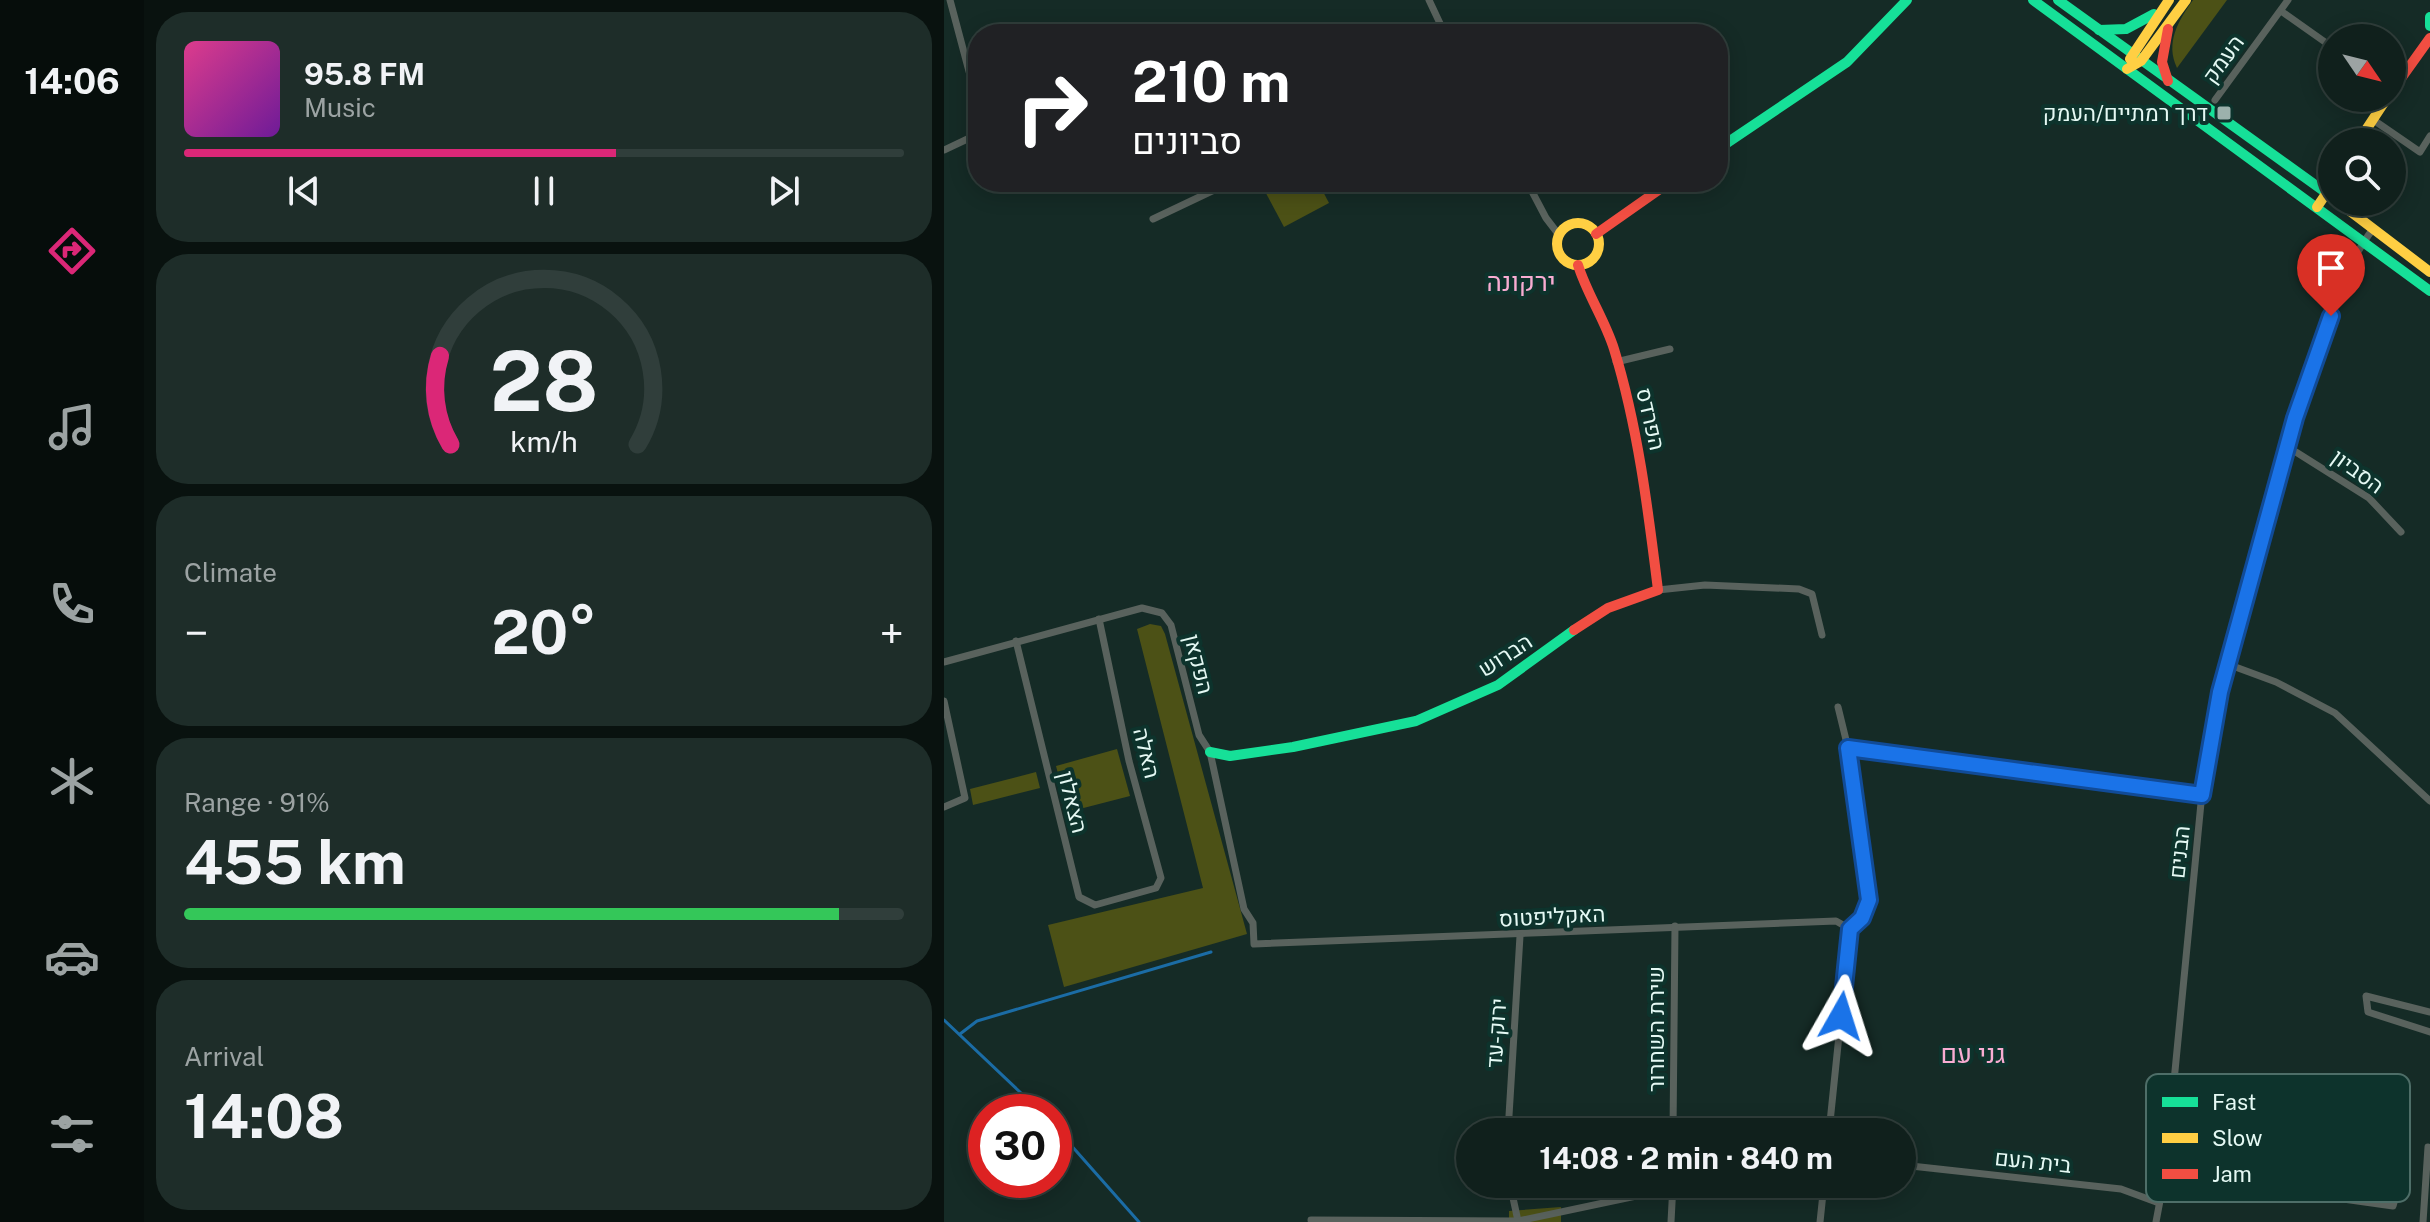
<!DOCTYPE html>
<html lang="en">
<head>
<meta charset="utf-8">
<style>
	:root { --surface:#10201c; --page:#1e2d29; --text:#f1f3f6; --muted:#9ca3a3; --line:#303e3b; --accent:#db2777 }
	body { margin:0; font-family:"Public Sans",Heebo,sans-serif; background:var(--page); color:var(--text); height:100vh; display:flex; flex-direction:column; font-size:30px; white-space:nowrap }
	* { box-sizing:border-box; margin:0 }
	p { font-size:26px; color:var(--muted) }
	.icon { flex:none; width:44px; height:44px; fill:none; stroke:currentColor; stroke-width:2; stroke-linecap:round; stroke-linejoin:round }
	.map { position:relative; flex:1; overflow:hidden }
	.panel { display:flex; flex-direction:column; gap:12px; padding:12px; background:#09120f; width:800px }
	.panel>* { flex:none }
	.top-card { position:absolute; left:24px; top:24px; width:760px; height:168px; border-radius:32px; box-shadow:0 4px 20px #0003,0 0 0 2px var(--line); background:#202124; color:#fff; overflow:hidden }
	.needle { width:52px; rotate:125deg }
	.buttons { position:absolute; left:1374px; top:24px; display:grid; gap:16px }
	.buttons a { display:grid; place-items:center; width:88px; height:88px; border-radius:50%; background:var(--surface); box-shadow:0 4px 20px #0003,0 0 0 2px var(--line); font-size:40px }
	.speed { position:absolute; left:24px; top:1094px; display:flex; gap:16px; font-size:40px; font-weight:700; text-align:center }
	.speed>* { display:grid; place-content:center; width:104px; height:104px; border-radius:50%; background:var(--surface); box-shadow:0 4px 20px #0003,0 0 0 2px var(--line); line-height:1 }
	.speed .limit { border:12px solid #d22; background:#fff; color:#111 }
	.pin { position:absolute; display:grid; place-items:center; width:68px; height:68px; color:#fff; margin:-82px -34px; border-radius:50% 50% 50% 0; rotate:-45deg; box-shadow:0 0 8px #0007 }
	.pin .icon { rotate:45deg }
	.me { position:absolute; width:88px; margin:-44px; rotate:6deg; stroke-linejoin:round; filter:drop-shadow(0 0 6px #0008) }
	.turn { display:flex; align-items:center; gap:28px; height:168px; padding:0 32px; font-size:36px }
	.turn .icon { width:104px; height:104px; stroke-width:2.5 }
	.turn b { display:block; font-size:56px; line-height:68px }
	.big { font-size:60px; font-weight:700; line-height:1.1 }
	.panel .widget { flex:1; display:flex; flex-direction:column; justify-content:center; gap:12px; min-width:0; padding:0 28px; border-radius:32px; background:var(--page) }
	.panel .dial { align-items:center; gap:0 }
	.dial svg { height:208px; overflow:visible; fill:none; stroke:var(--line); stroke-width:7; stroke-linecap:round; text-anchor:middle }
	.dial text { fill:var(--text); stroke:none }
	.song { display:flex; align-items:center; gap:24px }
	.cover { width:96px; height:96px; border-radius:12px; background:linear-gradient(135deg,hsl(330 70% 55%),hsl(280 70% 35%)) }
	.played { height:8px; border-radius:4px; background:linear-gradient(90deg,var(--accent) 60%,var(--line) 60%) }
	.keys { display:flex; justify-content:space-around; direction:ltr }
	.heat { display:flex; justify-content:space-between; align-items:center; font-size:44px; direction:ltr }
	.charge { height:12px; border-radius:6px; background:linear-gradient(90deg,#34c759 91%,var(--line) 0) }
	.trip { position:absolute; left:512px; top:1118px; width:460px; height:80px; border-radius:40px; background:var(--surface); box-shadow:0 4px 20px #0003,0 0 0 2px var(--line); font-weight:700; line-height:80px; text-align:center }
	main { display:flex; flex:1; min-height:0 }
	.tab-bar { display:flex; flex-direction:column; width:144px; justify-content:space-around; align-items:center; background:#060d0b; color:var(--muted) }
	.tab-bar .icon { width:56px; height:56px }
	.tab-bar .selected { color:var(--accent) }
	.tab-bar b { font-size:36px; color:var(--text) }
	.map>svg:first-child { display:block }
	.green { fill:#4c5116 }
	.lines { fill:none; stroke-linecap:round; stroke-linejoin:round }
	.stream { stroke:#1b6ca5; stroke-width:3 }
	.street { stroke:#59625d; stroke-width:7 }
	.fast { stroke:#16e098; stroke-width:10 }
	.slow { stroke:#ffcf43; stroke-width:10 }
	.jam { stroke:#f24e42; stroke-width:10 }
	.route-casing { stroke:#114b97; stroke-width:20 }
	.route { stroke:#1a73e8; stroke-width:14 }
	.poi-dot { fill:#9cb1ac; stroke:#0d332c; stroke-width:3 }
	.labels { text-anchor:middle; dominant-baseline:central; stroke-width:8; stroke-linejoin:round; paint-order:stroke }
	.street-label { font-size:22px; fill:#e5f9f4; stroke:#0d332c }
	.poi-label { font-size:22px; fill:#e5f9f4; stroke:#0d332c; text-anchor:end }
	.quarter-label { font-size:26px; fill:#f8acd2; stroke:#0d332c }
	.key { fill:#0d332c; stroke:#4e6e68; stroke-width:2 }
	.key-label { font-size:22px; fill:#e5f9f4 }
</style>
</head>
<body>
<main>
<nav class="tab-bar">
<b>14:06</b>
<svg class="icon selected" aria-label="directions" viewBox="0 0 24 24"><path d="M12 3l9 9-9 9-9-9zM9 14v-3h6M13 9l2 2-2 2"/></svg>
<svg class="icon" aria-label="music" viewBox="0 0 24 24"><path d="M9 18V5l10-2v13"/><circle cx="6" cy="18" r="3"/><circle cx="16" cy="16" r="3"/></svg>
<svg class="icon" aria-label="phone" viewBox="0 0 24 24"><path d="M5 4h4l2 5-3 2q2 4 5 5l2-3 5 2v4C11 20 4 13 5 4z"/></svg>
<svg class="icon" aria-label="climate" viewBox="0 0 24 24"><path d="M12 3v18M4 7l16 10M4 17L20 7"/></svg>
<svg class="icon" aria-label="car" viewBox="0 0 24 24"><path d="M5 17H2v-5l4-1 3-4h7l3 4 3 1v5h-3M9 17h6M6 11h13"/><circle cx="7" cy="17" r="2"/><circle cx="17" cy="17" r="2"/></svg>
<svg class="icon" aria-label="filters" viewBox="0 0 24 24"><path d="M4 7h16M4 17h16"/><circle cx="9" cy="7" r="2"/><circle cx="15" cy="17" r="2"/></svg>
</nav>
<section class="panel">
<div class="widget">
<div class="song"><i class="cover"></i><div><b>95.8 FM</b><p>Music</p></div></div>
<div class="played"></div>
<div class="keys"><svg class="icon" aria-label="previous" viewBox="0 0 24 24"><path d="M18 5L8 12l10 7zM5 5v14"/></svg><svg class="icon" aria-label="pause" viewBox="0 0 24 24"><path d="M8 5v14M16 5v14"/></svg><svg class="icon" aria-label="next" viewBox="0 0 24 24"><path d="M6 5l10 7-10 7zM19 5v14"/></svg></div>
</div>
<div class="widget dial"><svg viewBox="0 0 100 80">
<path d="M14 69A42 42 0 1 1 86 69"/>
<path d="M14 69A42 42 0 0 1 10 35" stroke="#db2777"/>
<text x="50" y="56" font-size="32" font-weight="700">28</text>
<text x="50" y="72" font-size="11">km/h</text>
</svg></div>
<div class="widget"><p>Climate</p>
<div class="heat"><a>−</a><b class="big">20°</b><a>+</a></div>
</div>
<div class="widget"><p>Range · 91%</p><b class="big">455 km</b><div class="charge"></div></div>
<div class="widget"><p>Arrival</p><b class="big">14:08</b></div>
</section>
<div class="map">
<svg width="1486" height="1222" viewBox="0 0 1486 1222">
	<rect width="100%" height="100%" fill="#152b26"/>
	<!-- green -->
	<g class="green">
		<path d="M1249 0H1283L1233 68C1221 43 1234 21 1249 0Z"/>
		<polygon points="316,182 374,182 385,203 340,227"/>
		<polygon points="206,624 217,626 221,634 303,934 120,987 104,925 259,888 193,629"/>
		<polygon points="173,749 186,796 124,812 112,766"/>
		<polygon points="92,772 96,788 29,805 26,789"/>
		<polygon points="617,1207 617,1222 565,1222 565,1211"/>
	</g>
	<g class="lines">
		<!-- stream -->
		<g class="stream">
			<polyline points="0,1020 97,1112"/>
			<polyline points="16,1034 33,1021 267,952"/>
			<polyline points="110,1126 195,1222"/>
		</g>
		<!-- street -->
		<g class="street">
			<polyline points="6,0 34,105"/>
			<polyline points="485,0 501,34"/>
			<polyline points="1337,11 1388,47"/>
			<polyline points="1271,100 1344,0"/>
			<polyline points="1428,119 1476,152 1486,136"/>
			<polyline points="0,150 34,134"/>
			<polyline points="407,182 410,185 420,182"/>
			<polyline points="583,182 602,218 615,235"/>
			<polyline points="209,219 287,182"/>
			<polyline points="672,362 726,349"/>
			<polyline points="1344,447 1425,498 1457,532"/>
			<polyline points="714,590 761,585 855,589 868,594 878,635"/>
			<polyline points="72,641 135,897 151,905 212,888 217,878 185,761 155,619"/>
			<path d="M0 662 198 608 218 613 227 625 255 735 266 752 300 909 309 923 310 944C504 938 698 927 892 921L906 929"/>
			<polyline points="1286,665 1332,682 1391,713 1486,801"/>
			<polyline points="0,701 21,798 0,807"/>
			<polyline points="904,748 1258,795"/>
			<polyline points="1486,1012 1422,996 1424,1012 1486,1032"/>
			<polyline points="564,1132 576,936"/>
			<polyline points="729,1132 731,926"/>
			<polyline points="885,1132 906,929 918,918 925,900 904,748 894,707"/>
			<polyline points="958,1165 1177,1189 1215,1203"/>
			<polyline points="1221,1174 1449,1206 1451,1199"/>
			<polyline points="566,1184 574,1221"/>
			<polyline points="367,1220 574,1221 749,1184"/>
			<polyline points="727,1222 729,1184"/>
			<polyline points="876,1222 880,1184"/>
			<path d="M1212 1222 1221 1174 1260 772C1276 675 1309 580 1335 484 1355 412 1384 287 1429 229"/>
			<polyline points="1479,1222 1484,1147"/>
		</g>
		<!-- fast -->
		<g class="fast">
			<polyline points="1089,0 1486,291"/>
			<polyline points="1114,0 1388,197"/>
			<polyline points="1486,17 1486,26"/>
			<polyline points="1155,30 1182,29 1210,14"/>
			<polyline points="774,149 903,62 963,0"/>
			<polyline points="266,752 286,756 349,747 472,721 554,685 630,630"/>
		</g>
		<!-- slow -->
		<g class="slow">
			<polyline points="1186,59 1225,0"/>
			<polyline points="1183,69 1197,61 1242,0"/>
			<polyline points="1414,142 1443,98"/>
			<polyline points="1394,202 1486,272"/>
			<polyline points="1373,207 1388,185"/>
			<circle cx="634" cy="244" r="21"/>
		</g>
		<!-- jam -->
		<g class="jam">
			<polyline points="1224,29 1218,62 1224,81"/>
			<polyline points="1448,91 1486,38"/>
			<polyline points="652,234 726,182"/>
			<path d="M630 630 664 608 714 590C704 509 694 427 670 349 661 320 643 294 634 265"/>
		</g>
	</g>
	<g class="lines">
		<!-- route casing -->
		<g class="route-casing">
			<polyline id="route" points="897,1016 906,929 918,918 925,900 904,748 1258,795 1276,692 1351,418 1387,316"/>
		</g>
		<!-- route -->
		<use href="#route" class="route"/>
	</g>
	<!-- markers -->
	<rect class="poi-dot" x="1272" y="105" width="16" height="16" rx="4"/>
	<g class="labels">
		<!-- street labels -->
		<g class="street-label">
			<text transform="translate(1279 59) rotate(-54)">העמק</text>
			<text transform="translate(707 419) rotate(77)">הפרדס</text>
			<text transform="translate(1414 471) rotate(36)">הסביון</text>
			<text transform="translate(561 655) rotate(-33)">הברוש</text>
			<text transform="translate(255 664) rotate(76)">הפקאן</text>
			<text transform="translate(203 753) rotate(76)">האלה</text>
			<text transform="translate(129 802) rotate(76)">הצאלון</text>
			<text transform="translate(1235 852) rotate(-84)">הבנים</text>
			<text transform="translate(608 916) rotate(-3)">האקליפטוס</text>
			<text transform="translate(712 1029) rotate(-90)">שירת השחרור</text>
			<text transform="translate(552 1033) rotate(-86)">ירוק-עד</text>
			<text transform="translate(1089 1161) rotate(6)">בית העם</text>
		</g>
		<!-- poi labels -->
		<g class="poi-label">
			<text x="1264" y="113">דרך רמתיים/העמק</text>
		</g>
		<!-- quarter labels -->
		<g class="quarter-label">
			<text x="577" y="281">ירקונה</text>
			<text x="1029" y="1053">גני עם</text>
		</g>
	</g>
	<!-- legend -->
	<rect x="1202" y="1074" width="264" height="128" rx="12" class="key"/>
	<rect x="1218" y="1097" width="36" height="10" fill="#16e098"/>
	<rect x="1218" y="1133" width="36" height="10" fill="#ffcf43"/>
	<rect x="1218" y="1169" width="36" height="10" fill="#f24e42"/>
	<g class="key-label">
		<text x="1268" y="1110">Fast</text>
		<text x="1268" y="1146">Slow</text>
		<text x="1268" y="1182">Jam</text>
	</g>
</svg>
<div class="buttons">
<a><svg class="needle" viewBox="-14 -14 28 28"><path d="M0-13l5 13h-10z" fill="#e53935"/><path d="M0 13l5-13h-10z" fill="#9ca3a3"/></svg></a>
<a><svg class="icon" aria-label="search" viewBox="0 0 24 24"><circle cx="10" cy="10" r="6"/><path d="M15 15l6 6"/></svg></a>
</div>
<div class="speed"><div class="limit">30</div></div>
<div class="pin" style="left:1387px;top:316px;background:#d93025"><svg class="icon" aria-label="arrive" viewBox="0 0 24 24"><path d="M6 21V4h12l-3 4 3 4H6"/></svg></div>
<svg class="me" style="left:897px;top:1016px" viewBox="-20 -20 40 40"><path d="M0-17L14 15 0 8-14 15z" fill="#1a73e8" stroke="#fff" stroke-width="4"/></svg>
<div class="trip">14:08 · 2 min · 840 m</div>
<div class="top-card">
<div class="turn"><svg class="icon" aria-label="right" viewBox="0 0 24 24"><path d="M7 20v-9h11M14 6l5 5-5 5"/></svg><div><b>210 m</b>סביונים</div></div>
</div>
</div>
</main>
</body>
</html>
